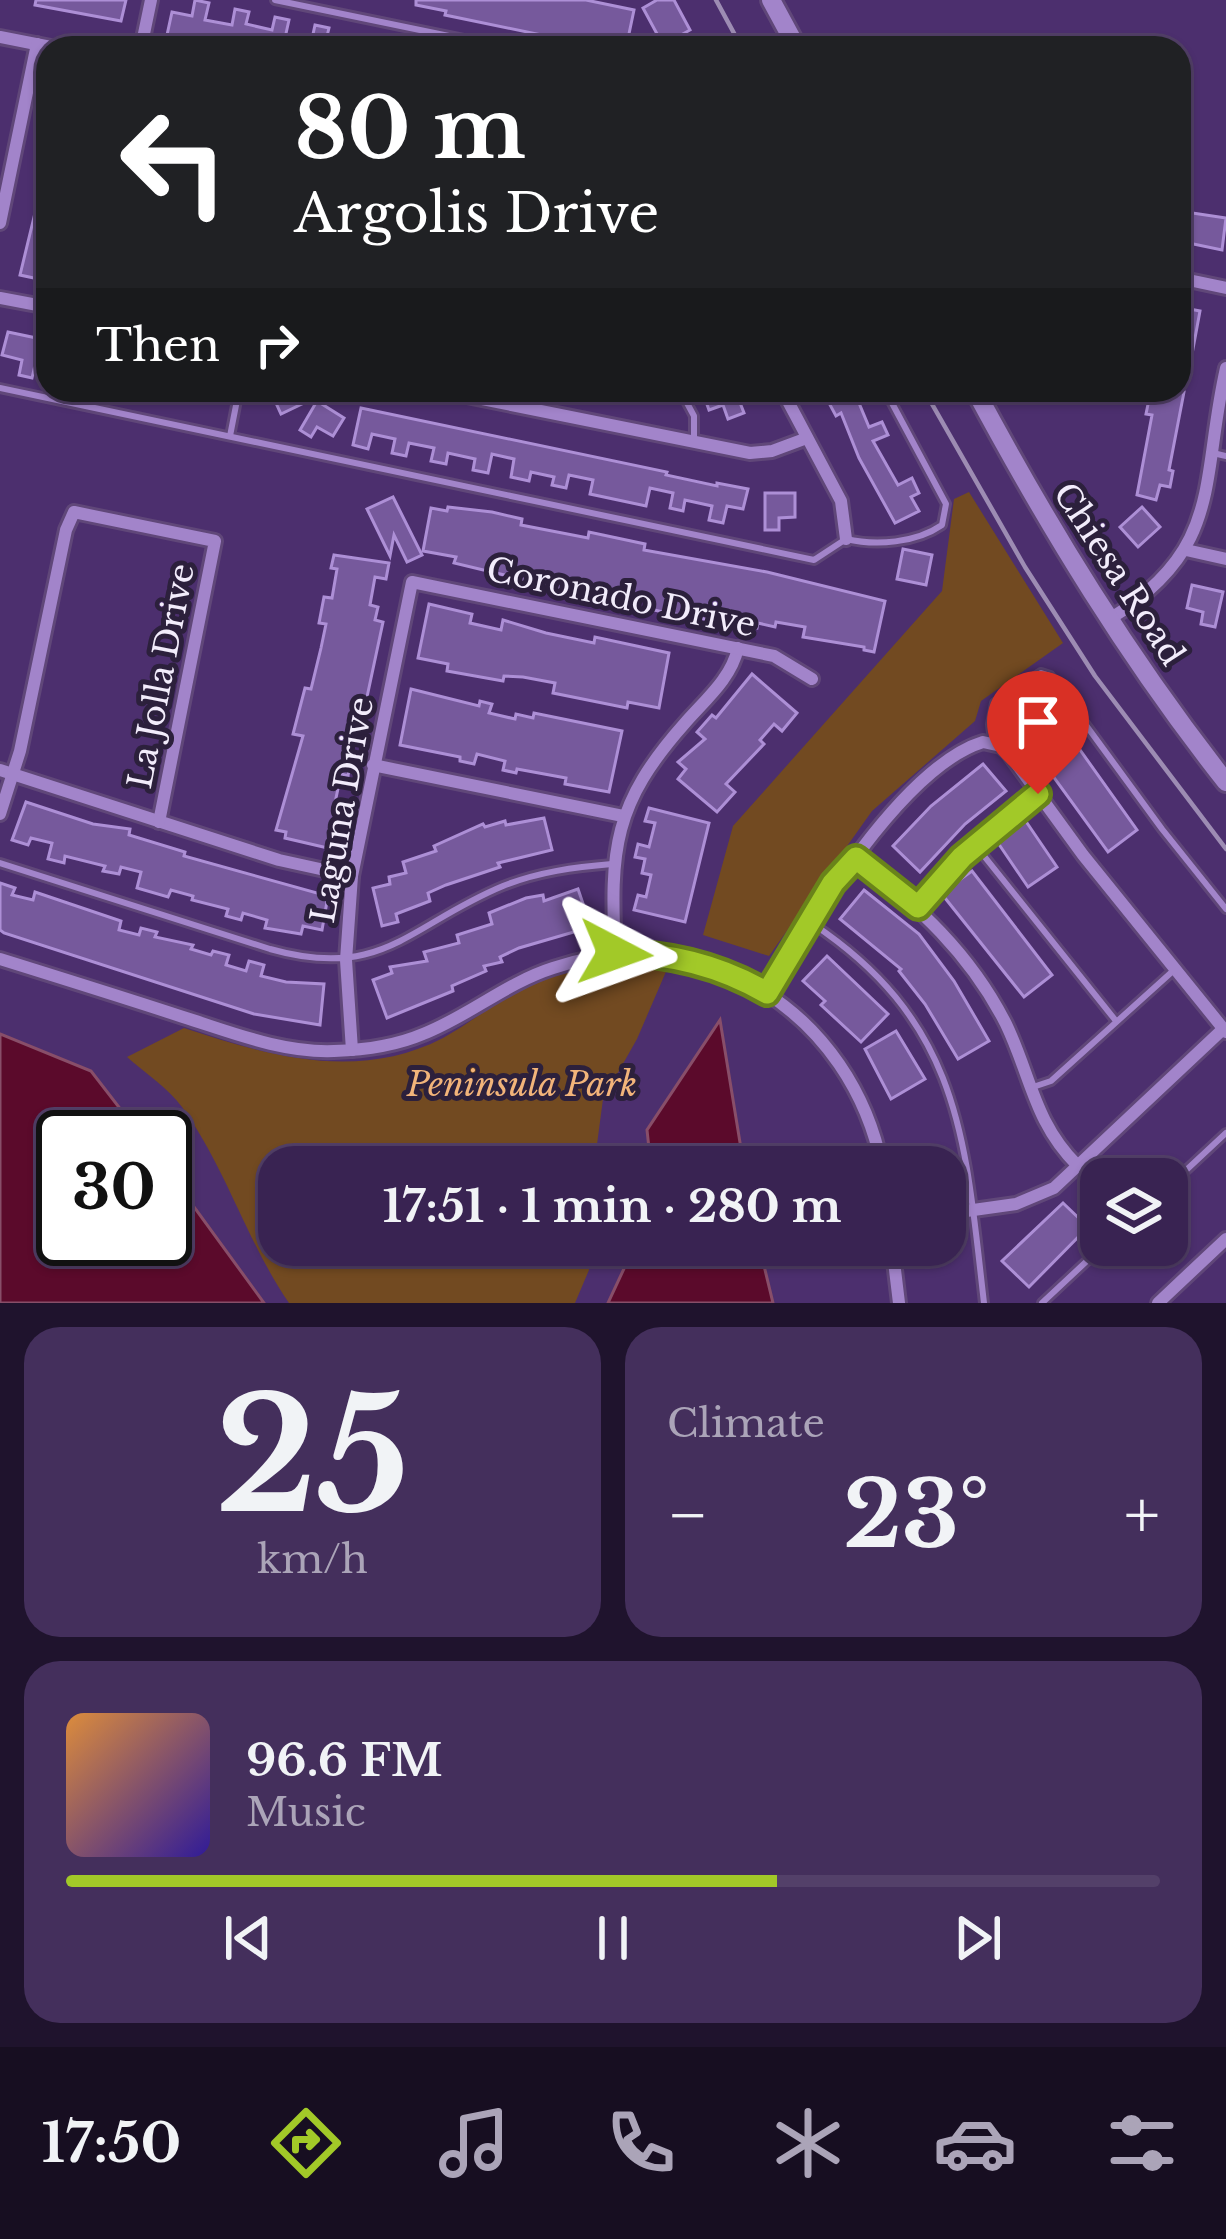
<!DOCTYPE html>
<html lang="en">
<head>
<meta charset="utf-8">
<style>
	:root { --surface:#392352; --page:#442f5c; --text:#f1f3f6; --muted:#aba4b8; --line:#534069; --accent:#a2c928 }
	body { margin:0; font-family:"Libre Baskerville",serif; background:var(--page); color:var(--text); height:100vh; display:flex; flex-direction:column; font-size:45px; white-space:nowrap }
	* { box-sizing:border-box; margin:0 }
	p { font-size:39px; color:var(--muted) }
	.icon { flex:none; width:66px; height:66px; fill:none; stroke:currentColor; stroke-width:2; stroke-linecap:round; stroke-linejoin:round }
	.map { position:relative; height:1303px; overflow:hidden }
	.details { display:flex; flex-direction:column; gap:24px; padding:24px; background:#1f132d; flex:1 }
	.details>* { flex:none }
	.guide { position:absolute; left:36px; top:36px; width:1155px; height:366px; border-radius:36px; box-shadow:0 3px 9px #0004,0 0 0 3px var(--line); background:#202124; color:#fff; overflow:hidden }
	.controls { position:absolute; left:1080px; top:1158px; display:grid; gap:24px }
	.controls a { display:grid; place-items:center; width:108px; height:108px; border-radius:24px; background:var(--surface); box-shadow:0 3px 9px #0004,0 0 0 3px var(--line); font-size:60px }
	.speed { position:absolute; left:36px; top:1110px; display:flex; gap:24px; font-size:60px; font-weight:700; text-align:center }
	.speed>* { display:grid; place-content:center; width:156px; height:156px; border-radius:50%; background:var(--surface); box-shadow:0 3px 9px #0004,0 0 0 3px var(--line); line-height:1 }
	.speed .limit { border:6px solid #111; border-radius:18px; background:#fff; color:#111 }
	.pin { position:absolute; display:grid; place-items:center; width:102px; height:102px; color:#fff; margin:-123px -51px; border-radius:50% 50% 50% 0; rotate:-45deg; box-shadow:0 0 12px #0007 }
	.pin .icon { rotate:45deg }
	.me { position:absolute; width:132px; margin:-66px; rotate:94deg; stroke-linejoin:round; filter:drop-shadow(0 0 9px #0008) }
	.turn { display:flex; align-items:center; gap:42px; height:252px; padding:0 60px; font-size:54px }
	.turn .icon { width:156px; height:156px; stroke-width:2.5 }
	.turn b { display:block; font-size:84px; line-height:102px }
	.then { display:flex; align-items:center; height:114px; padding:0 60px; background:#0003; gap:24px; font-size:45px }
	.big { font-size:90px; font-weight:800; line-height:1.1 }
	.details .widget { flex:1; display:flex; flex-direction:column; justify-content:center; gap:18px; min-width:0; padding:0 42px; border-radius:36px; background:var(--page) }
	.details .dial { align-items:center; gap:0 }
	.dial b { font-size:156px; line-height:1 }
	.song { display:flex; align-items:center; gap:36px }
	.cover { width:144px; height:144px; border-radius:18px; background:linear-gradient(135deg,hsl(30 70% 55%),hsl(250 70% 35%)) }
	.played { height:12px; border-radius:6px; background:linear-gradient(90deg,var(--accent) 65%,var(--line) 65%) }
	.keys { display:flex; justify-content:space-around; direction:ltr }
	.heat { display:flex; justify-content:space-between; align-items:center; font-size:66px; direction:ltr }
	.details .tiles { flex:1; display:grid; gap:24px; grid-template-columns:1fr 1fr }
	.widget:last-child { grid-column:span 2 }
	.trip { position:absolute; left:258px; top:1146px; width:708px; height:120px; border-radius:36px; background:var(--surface); box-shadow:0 3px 9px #0004,0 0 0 3px var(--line); font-weight:800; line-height:120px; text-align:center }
	.tabs { display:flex; height:192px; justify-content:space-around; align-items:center; background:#170e21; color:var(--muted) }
	.tabs .icon { width:84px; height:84px }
	.tabs .current { color:var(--accent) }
	.tabs b { font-size:54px; color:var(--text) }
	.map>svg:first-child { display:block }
	.green { fill:#724a21 }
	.water { fill:#5b0a2b; stroke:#884e69; stroke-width:3 }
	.building { fill:#76599c; stroke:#ad8fd6; stroke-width:3 }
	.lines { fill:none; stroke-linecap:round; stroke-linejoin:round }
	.service-casing { stroke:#604779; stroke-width:12 }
	.minor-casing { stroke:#604779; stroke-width:18 }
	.secondary-casing { stroke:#604779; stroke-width:24 }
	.service { stroke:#a284ca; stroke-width:6 }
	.minor { stroke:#a284ca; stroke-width:12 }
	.secondary { stroke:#a284ca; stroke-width:18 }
	.rail { stroke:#9d8cb3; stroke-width:4.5 }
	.route-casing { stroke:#69831a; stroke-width:30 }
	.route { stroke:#a2c928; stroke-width:21 }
	.labels { text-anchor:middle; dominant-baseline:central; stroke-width:10; stroke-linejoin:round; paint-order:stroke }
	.street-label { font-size:33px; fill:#f2ecfb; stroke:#2c203c }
	.park-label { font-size:33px; font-style:italic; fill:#f2b47a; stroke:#2c203c }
</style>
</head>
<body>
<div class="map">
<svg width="1226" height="1303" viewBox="0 0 1226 1303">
	<rect width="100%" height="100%" fill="#4c2f6e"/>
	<!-- green -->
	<g class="green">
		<polygon points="969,492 1063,643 981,701 975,721 872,811 769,956 703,935 733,826 942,591 954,499"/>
		<path d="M646 963 668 967 637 1039 603 1099 594 1167H279V1245H585L589 1270 575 1303H289C247 1242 226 1168 182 1107 168 1088 144 1072 127 1057L184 1028C269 1056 358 1082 443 1038 470 1023 494 1003 521 989 560 970 604 965 646 963Z"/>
	</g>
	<!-- water -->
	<g class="water">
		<polygon points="720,1020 744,1167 651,1167 647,1130"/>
		<polygon points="0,1034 91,1071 142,1137 63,1137 63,1239 165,1239 165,1167 264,1303 0,1303"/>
		<polygon points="635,1245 759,1245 773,1303 608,1303"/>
	</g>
	<!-- building -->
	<g class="building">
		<polygon points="36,0 126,0 121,21 35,5"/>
		<polygon points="195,0 209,3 205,20 232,25 235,9 249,12 246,24 272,30 275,17 289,20 285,38 307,43 306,48 240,48 167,35 172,12 192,16"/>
		<polygon points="416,0 586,0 634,10 626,48 604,48 445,15 446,11 416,5"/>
		<polygon points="657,0 674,0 690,30 663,45 643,8"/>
		<polygon points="315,25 329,28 324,48 310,48"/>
		<polygon points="43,180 48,180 48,255 43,280 20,275"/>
		<polygon points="1179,211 1226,218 1222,250 1179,241"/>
		<polygon points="1179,307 1200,311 1190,365 1179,362"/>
		<polygon points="8,332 41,339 32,378 19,375 22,360 2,355"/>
		<polygon points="270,390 303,390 308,401 281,414"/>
		<polygon points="720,390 735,390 744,413 728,419 723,405 709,410 704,396"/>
		<polygon points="822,390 863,390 868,399 859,403 869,427 882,422 888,435 873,441 898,485 912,478 919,493 911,497 919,511 895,523 859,458 841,413 836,416"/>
		<polygon points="1151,390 1184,392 1169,470 1173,471 1170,487 1160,485 1156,500 1137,495 1152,415 1146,414"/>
		<polygon points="317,401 344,418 333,436 317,427 311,437 300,430"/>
		<polygon points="361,408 667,472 666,475 717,486 717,483 748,489 743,509 727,506 723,523 709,520 712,506 685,500 683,511 670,508 673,493 650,488 646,506 590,494 593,480 569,475 566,488 552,485 554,477 531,472 529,481 511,477 514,459 492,454 488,473 473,470 475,459 448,453 446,464 431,461 434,448 409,443 406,456 392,453 395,439 372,434 368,449 353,445"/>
		<polygon points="765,493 795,493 795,517 779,518 779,530 765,530"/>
		<polygon points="393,497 422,555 407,562 394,535 390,556 367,509"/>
		<polygon points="448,507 492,512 522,519 521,525 588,538 589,532 645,544 644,550 767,572 885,601 874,652 864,650 864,647 803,637 805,627 776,622 775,627 758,623 757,628 663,612 650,609 652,598 623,592 621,603 454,563 456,557 423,551 431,508 447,511"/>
		<polygon points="1142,507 1160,527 1138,547 1120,527"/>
		<polygon points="903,549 932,555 926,585 897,579"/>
		<polygon points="334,555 389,563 386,579 375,577 370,605 378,607 375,620 383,622 367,697 363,696 355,725 348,776 341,774 335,803 346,806 336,850 285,838 286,832 276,830 303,736 293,734 305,688 311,689 321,648 326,624 319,623 324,597 332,598 337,569 331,568"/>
		<polygon points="1192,585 1223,592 1215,627 1201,624 1203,612 1187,608"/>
		<polygon points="429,604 472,614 470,623 501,630 503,620 546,633 594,643 595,637 669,653 659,708 628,702 627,708 553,693 555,683 523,677 504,676 503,681 447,671 448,664 418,658"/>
		<polygon points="752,674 797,713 782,731 774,724 760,740 764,744 726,784 735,792 717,812 678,779 686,769 678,762 705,739 697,732 712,715 716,718"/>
		<polygon points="1036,688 1137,830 1108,852 1005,710"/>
		<polygon points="411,689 479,706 480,701 492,704 489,713 515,719 516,714 533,718 534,713 622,731 609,792 565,784 566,778 517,769 516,773 503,770 505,761 477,754 474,764 460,761 460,757 400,745"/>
		<polygon points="983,764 1006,791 965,824 920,872 893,846 931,806"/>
		<polygon points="26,802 93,824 130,829 129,835 185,852 184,856 328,896 322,930 303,926 301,934 265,928 267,920 243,913 241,920 226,916 228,909 192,900 193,896 171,890 168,897 137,888 141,872 121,867 119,874 103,871 105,866 65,856 64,863 48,859 52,843 31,838 28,845 12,840"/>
		<polygon points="649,808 709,823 685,922 634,910 638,895 646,897 651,875 642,873 645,859 635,857 638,844 649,847 655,823 645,821"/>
		<polygon points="544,818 552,850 498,863 500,867 446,885 428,893 430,901 396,914 398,922 382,926 373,888 390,884 389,877 406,873 403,862 436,851 434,846 483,824 485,827 505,821 506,825"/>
		<polygon points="1025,820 1057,867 1028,887 996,840"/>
		<polygon points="972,871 1052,975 1024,997 941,893"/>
		<polygon points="0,883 15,888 12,895 33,900 35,892 121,921 119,930 139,935 141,928 157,932 155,937 193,945 191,949 211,955 213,951 229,955 226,965 246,971 249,961 264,965 261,976 286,982 324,984 320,1025 254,1014 4,933 0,930"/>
		<polygon points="578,889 591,927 519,948 500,957 502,962 484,966 486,971 452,986 453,991 387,1018 373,980 392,973 390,967 427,961 424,952 459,943 457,935 492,924 489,913 526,898 543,895 544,901"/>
		<polygon points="864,890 919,934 954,981 989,1041 958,1059 925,1004 899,971 901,969 840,919"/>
		<polygon points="827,956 888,1014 861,1042 821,1005 825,1001 803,981"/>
		<polygon points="896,1031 925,1079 891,1099 865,1049"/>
		<polygon points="1063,1203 1088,1227 1029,1287 1002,1261"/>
	</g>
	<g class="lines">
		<!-- service casing -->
		<g class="service-casing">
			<g id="service">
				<polyline points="275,0 507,48"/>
				<path d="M0 388 814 560 846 539C876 546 916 543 942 525L946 504 885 390"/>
				<polyline points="680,390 694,416 694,443"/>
				<polyline points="230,436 239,390"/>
				<polyline points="1213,453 1226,456"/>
				<polyline points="993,743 991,724 995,703 1041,673 1050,676 1162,829 1226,909"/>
				<polyline points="976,846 1116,1021"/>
				<path d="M0 863 270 949C383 981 409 925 503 886 538 872 575 867 612 864"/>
				<polyline points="918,907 962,857 1037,795"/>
				<path d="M813 924C962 1024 965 1140 984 1303"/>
				<polyline points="1030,1088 1051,1081 1174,970"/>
				<polyline points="1167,1188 1226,1133"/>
				<polyline points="1042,1303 1104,1245"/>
			</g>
		</g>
		<!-- minor casing -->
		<g class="minor-casing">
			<g id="minor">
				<polyline points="0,37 56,48"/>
				<polyline points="141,48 151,0"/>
				<polyline points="0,223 37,44"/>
				<polyline points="1179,278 1226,288"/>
				<polyline points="0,298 48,307"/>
				<polyline points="437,390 750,453 772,451 807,438"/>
				<polyline points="782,390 841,501 846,539"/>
				<polyline points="1186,550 1226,559"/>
				<path d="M1108 620C1224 549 1200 483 1226 368"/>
				<polyline points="373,765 623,816"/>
				<polyline points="0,770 279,860 352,876"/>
				<polyline points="0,814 20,751 66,530 74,512 215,541 159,822"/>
				<path d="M856 858C918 906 970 953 1006 1024 1031 1076 1034 1122 1077 1165"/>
				<path d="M615 953C610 849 613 804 685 723 705 700 731 679 738 648"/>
				<path d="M0 959C61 978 122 997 183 1017 231 1032 282 1053 334 1051 364 1050 395 1046 423 1034 469 1016 506 983 553 968 704 917 852 1014 882 1167"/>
				<path d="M767 993C809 923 902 767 983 742L1001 746 1008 752 1083 855 1226 1032"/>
				<polyline points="352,1050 346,960 352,876 412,582 774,656 812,679"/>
				<polyline points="945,1214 1016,1204 1054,1188 1223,1029"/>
				<polyline points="892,1245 899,1303"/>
				<polyline points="1158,1303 1226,1239"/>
			</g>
		</g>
		<!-- secondary casing -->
		<g class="secondary-casing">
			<g id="secondary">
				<polyline points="771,0 797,48"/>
				<path d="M975 390C1049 528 1129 659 1226 782"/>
			</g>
		</g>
		<!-- service -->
		<use href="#service" class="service"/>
		<!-- minor -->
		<use href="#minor" class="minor"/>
		<!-- secondary -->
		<use href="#secondary" class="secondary"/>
		<!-- rail -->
		<g class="rail">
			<polyline points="716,0 742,48"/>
			<polyline points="924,390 1025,567 1095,676 1226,849"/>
		</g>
	</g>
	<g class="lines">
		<!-- route casing -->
		<g class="route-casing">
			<path id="route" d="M615 953C670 953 719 965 767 993L833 883 856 858 918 907 962 857 1038 794"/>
		</g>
		<!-- route -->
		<use href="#route" class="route"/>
	</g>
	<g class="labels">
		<!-- street labels -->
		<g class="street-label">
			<text transform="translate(1119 574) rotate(57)">Chiesa Road</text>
			<text transform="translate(621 597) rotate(12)">Coronado Drive</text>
			<text transform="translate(161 676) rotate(-79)">La Jolla Drive</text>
			<text transform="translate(342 810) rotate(-80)">Laguna Drive</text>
		</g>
		<!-- park labels -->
		<g class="park-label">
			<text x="522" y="1084">Peninsula Park</text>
		</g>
	</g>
</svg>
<div class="controls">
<a><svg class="icon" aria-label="layers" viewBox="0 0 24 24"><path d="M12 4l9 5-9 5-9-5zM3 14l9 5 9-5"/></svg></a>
</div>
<div class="speed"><div class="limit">30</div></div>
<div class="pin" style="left:1038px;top:794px;background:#d93025"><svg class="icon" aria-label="arrive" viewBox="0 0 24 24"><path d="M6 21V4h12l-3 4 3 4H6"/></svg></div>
<svg class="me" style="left:615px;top:953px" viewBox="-20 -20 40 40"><path d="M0-17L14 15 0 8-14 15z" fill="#a2c928" stroke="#fff" stroke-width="4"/></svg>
<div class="trip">17:51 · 1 min · 280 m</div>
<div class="guide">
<div class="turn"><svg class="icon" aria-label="left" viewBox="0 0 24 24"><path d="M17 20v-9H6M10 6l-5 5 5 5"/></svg><div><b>80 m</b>Argolis Drive</div></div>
<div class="then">Then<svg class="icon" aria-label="right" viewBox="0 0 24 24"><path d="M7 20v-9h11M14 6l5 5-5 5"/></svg></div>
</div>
</div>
<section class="details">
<div class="tiles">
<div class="widget dial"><b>25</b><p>km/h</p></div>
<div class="widget"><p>Climate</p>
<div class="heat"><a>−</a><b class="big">23°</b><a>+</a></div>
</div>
<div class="widget">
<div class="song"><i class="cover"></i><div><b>96.6 FM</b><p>Music</p></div></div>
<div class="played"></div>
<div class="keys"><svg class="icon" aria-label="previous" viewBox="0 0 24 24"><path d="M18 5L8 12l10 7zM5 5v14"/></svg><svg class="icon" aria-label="pause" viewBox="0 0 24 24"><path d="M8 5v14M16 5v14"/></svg><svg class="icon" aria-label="next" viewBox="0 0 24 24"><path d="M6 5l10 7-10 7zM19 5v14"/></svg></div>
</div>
</div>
</section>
<nav class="tabs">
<b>17:50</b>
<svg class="icon current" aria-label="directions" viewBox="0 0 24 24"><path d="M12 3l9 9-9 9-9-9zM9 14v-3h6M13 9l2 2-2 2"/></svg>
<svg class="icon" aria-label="music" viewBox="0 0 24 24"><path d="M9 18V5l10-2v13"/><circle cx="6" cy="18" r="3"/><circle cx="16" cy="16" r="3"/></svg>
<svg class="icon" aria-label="phone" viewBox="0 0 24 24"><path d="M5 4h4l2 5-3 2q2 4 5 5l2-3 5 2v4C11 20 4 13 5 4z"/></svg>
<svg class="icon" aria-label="climate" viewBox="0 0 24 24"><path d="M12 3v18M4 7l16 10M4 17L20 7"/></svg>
<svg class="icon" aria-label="car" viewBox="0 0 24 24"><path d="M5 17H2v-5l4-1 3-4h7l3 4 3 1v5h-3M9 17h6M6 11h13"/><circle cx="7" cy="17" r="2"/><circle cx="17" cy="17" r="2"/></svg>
<svg class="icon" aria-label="filters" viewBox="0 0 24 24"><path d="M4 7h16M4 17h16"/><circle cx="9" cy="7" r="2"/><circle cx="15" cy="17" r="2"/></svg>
</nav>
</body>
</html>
